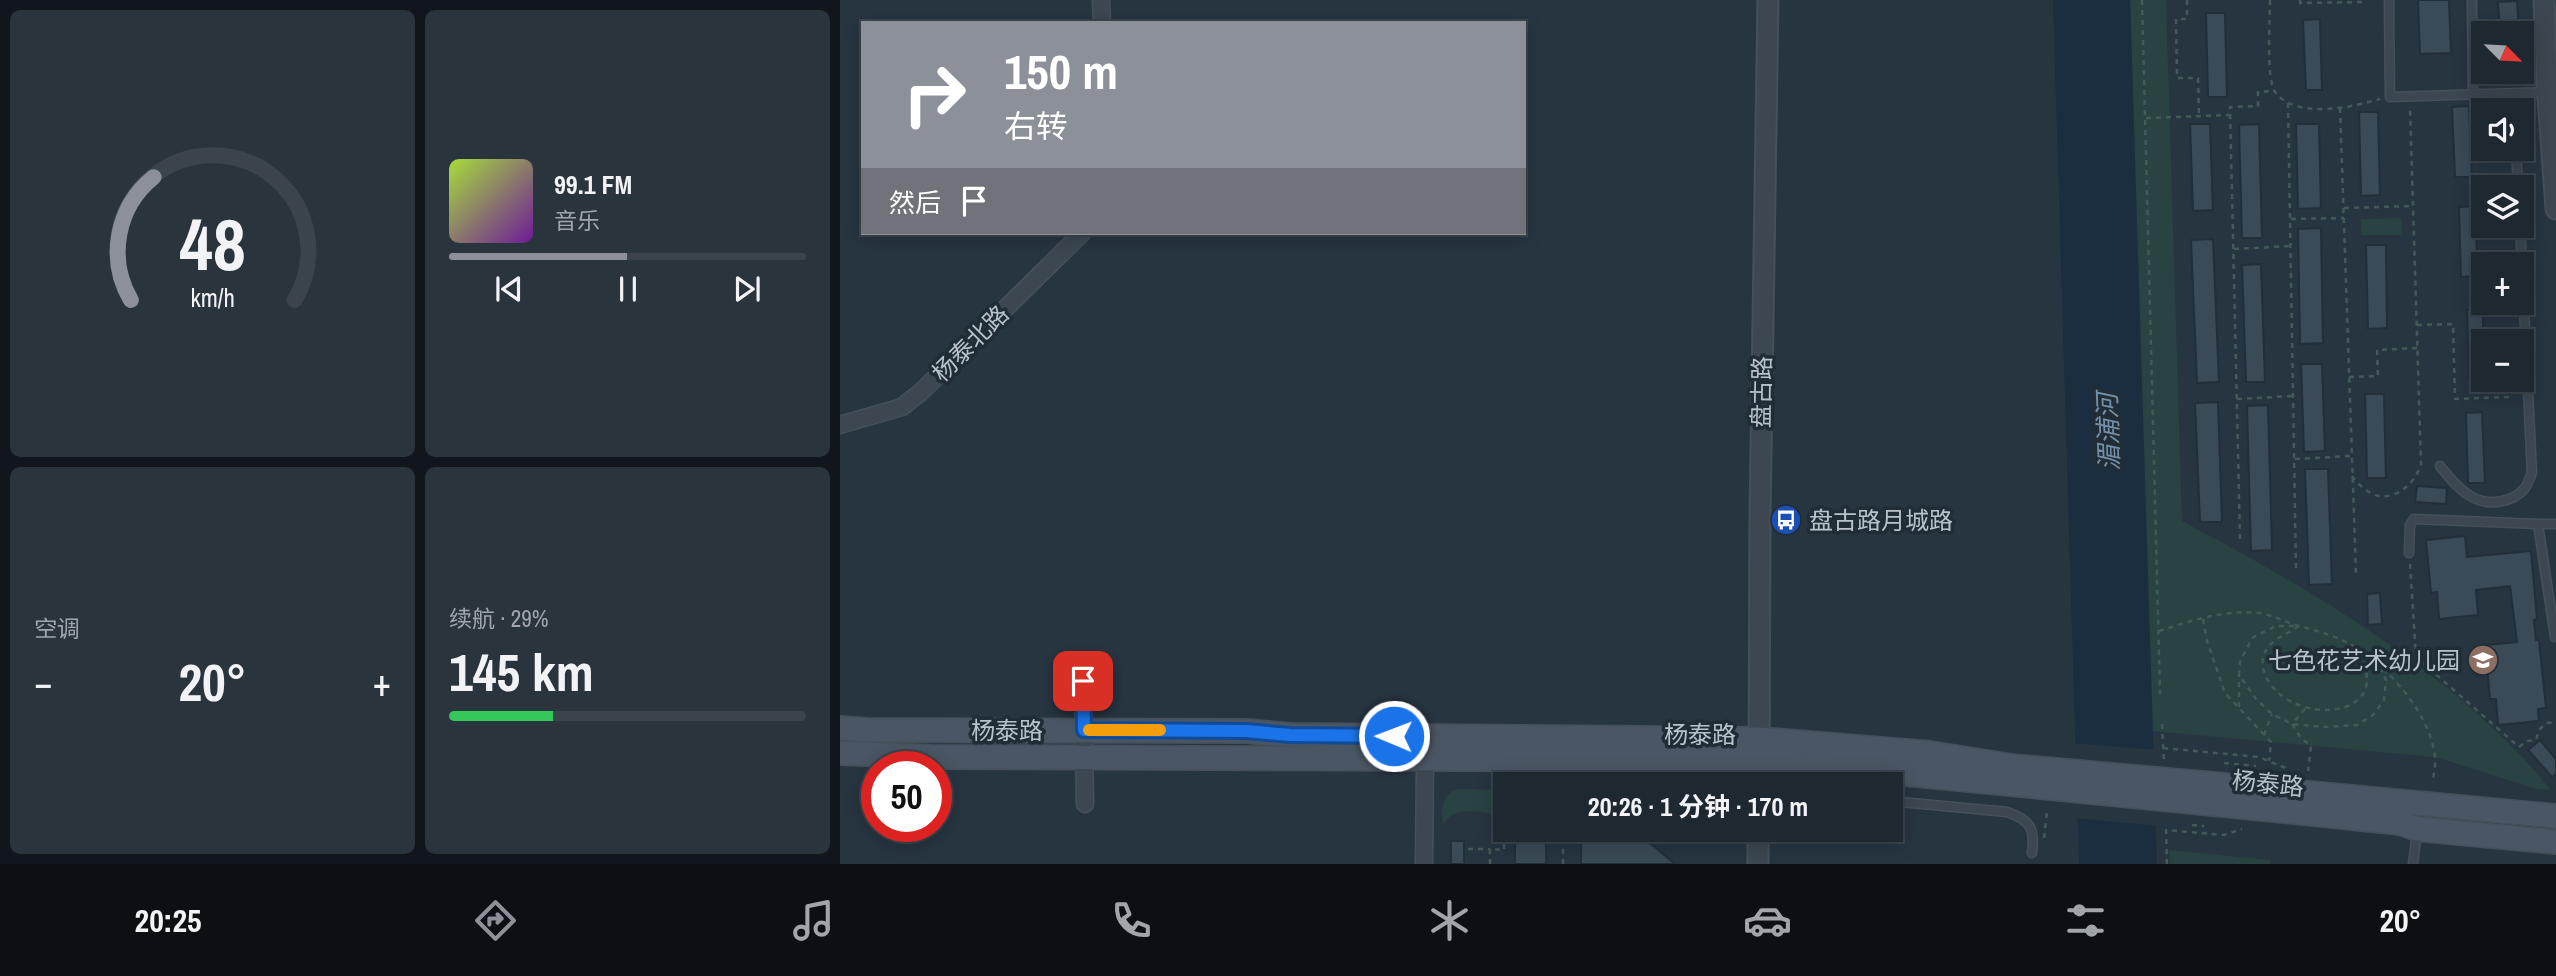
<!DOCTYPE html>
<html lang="zh">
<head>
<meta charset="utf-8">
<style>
	:root { --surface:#1d2831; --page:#2a343d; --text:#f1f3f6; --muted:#a0a6ab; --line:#3b444d; --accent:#8c9099 }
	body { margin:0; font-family:"Archivo Narrow","Noto Sans SC",sans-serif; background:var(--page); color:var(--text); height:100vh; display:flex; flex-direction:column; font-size:26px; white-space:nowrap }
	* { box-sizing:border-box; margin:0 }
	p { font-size:23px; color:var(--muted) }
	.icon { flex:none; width:38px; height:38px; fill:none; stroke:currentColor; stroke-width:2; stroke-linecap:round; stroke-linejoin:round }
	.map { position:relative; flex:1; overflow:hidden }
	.side { display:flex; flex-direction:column; gap:10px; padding:10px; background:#10161b; width:840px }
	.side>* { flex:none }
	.guide { position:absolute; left:21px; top:21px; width:665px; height:214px; border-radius:0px; box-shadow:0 4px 18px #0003,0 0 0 2px var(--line); background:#8c9099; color:#fff; overflow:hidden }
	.needle { width:46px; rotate:114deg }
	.buttons { position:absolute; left:1631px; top:21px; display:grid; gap:14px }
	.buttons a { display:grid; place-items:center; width:63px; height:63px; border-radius:0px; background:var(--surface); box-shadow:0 4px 18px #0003,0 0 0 2px var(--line); font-size:35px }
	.speed { position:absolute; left:21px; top:751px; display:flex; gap:14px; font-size:35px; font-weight:700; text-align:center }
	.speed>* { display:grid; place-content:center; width:91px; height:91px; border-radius:50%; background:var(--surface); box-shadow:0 4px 18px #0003,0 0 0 2px var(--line); line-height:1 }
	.speed .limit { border:10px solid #d22; background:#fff; color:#111 }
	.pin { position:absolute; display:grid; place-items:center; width:60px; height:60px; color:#fff; margin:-30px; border-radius:14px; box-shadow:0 4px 10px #0006 }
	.me { position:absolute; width:77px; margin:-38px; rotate:271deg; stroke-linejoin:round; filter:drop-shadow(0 0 5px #0008) }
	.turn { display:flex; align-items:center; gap:24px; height:147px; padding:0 28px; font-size:32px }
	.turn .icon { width:91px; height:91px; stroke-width:2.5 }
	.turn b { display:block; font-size:49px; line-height:60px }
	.then { display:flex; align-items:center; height:66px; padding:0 28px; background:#0003; gap:14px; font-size:26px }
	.big { font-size:52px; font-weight:700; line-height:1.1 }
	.side .tile { flex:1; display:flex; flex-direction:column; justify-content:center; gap:10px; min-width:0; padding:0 24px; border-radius:10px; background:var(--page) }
	.side .dial { align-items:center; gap:0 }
	.dial svg { height:182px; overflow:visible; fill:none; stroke:var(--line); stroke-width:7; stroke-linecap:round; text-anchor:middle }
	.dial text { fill:var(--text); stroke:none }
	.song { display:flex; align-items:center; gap:21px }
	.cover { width:84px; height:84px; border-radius:10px; background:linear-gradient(135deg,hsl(80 70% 55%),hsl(280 70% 35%)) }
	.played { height:7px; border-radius:4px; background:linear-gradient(90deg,var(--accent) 50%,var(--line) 50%) }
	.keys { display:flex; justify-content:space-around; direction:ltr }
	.heat { display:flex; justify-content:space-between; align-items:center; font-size:38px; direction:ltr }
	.charge { height:10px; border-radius:5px; background:linear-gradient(90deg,#34c759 29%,var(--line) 0) }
	.side .tiles { flex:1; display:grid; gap:10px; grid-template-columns:repeat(2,1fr) }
	.trip { position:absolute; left:653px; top:772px; width:410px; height:70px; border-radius:0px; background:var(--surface); box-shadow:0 4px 18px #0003,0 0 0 2px var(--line); font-weight:700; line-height:70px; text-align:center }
	.tab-bar { display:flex; height:112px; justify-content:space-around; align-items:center; background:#0c1014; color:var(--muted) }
	.tab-bar .icon { width:49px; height:49px }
	.tab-bar .current { color:var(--accent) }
	.tab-bar b { font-size:32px; color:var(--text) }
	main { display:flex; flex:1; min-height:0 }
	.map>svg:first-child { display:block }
	.green { fill:#294242 }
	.water { fill:#1a2e3f }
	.pier { fill:#273541 }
	.building { fill:#3a4a56; stroke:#222e38; stroke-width:2 }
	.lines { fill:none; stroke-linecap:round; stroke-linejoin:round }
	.service-casing { stroke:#45505a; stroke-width:11 }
	.minor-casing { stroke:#45505a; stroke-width:19 }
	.tertiary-casing { stroke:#45505a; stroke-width:23 }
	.secondary-casing { stroke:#45505a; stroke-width:26 }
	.path { stroke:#435a59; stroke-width:2.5; stroke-dasharray:5 5; stroke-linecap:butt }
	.service { stroke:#3c4751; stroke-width:8 }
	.minor { stroke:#3c4751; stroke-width:16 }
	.tertiary { stroke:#3c4751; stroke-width:19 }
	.secondary { stroke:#4a5663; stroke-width:23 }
	.secondary-bridge-casing { stroke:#45505a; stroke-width:26; stroke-linecap:butt }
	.secondary-bridge { stroke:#4a5663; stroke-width:23 }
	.route-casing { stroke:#114b97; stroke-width:18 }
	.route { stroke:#1a73e8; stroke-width:12 }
	.slow { stroke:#f59e0b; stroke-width:12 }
	.labels { text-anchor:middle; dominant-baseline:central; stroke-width:7; stroke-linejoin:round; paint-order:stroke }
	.street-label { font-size:24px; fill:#b8c2cb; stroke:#202c36 }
	.poi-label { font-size:24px; fill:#b8c2cb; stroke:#202c36; text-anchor:start }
	.water-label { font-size:26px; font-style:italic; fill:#7390a8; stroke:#202c36 }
</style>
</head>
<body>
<main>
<section class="side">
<div class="tiles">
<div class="tile dial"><svg viewBox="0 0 100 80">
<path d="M14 69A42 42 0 1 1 86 69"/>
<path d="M14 69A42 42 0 0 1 24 15" stroke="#8c9099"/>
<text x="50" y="56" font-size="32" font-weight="700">48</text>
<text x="50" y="72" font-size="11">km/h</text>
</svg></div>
<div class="tile">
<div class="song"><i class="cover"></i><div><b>99.1 FM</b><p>音乐</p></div></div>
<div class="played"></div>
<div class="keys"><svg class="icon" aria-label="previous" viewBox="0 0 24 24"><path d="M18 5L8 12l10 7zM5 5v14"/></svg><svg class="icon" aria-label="pause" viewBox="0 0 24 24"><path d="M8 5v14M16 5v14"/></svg><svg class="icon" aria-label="next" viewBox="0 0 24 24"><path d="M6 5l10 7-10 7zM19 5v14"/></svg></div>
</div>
<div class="tile"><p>空调</p>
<div class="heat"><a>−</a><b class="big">20°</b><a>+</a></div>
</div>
<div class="tile"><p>续航 · 29%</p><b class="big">145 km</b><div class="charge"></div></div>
</div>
</section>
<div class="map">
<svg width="1716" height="864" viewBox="0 0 1716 864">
	<rect width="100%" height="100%" fill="#273541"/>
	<!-- green -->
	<g class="green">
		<path d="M1290 0H1326L1342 521C1471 589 1618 675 1711 790L1696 789 1599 758 1583 756 1312 731Z"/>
		<polygon points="1561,218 1562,235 1521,235 1521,219"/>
		<path d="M619 789 665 790V815C644 814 611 802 603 827 602 809 599 795 619 789Z"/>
		<polygon points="1329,850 1430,860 1430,864 1330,864"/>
	</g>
	<!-- water -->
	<polygon class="water" points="1213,0 1290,0 1317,864 1239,864"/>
	<!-- pier -->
	<g class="pier">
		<polygon points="1231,743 1316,750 1317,787 1232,779"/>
		<polygon points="1233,783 1318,791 1319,826 1234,818"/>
	</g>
	<!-- building -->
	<g class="building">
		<polygon points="1578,0 1609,0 1611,53 1580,54"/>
		<polygon points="1677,1 1679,33 1660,33 1658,2"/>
		<polygon points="1366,13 1385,13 1387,97 1368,97"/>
		<polygon points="1480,19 1482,90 1466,90 1463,20"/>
		<polygon points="1629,106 1632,177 1615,177 1612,107"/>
		<polygon points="1519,112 1538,112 1540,195 1521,196"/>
		<polygon points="1350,124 1370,124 1373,210 1353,211"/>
		<polygon points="1419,124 1422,238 1402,238 1399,125"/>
		<polygon points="1456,124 1479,124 1481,208 1458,209"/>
		<polygon points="1635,206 1638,276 1621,277 1619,207"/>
		<polygon points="1481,228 1483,343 1460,344 1458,229"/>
		<polygon points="1373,239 1379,382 1357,383 1351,240"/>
		<polygon points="1526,245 1546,245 1547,328 1528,329"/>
		<polygon points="1421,264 1425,382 1406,382 1402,265"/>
		<polygon points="1643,309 1643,380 1629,380 1627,310"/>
		<polygon points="1461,364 1482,364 1485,451 1464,452"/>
		<polygon points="1525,394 1544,394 1546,478 1527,478"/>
		<polygon points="1378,402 1382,522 1360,522 1355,403"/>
		<polygon points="1428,405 1432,550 1411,551 1407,406"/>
		<polygon points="1642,412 1645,483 1628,483 1626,413"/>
		<polygon points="1465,469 1488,469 1492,584 1469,585"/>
		<polygon points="1577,486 1607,488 1606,504 1575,502"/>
		<polygon points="1625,536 1627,557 1691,551 1697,619 1694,620 1696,640 1699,640 1706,708 1698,709 1699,721 1658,725 1656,699 1650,699 1645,645 1677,642 1670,586 1636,590 1638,615 1599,619 1597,592 1591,593 1586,540"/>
		<polygon points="1540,593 1542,624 1528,625 1527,594"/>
		<polygon points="1700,740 1716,759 1716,774 1712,777 1688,750"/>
		<polygon points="798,833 835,864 741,864 741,834"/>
		<rect x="611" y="841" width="13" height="23"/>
		<rect x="675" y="842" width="31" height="22"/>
	</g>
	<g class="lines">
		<!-- service casing -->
		<g class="service-casing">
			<g id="service">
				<polyline points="1549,0 1550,97 1708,92"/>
				<polyline points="1632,0 1633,95"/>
				<polyline points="1673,95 1674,110"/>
				<polyline points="1676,149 1678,187"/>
				<path d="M1600 466C1609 477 1619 490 1632 497 1648 506 1673 503 1685 488 1688 484 1690 477 1692 473L1680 226"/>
				<polyline points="1698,524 1716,524"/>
				<polyline points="1569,553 1570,525 1574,519 1698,524 1715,637"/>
				<path d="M1050 801 1167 812C1191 820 1195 829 1192 853"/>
				<polyline points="1573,864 1577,832"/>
			</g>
		</g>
		<!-- minor casing -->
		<g class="minor-casing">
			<g id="minor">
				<polyline points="261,0 262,23"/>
				<polyline points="0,425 62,407 81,392 242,233"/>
				<polyline points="243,681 245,804"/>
				<polyline points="584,864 585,760"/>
			</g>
		</g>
		<!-- tertiary casing -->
		<g class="tertiary-casing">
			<g id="tertiary">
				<polyline points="1704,0 1707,83 1716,209"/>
				<polyline points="919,784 920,515 928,0"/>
				<polyline points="918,864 918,830"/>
			</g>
		</g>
		<!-- secondary casing -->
		<g class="secondary-casing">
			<g id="secondary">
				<polyline points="0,728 26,730 406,731 450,735 919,739 1090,753 1171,766"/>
				<polyline points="0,753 92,757 919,760 1171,784"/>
				<polyline points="1384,785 1716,816"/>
				<polyline points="1384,805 1561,823 1577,829 1716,842"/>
			</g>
		</g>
		<!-- path -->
		<g class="path">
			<polyline points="1302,0 1320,694"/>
			<polyline points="1347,0 1347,19 1336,19 1337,78 1358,78 1359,116"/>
			<path d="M1430 0C1430 18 1426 80 1435 92 1456 120 1513 107 1540 99"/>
			<polyline points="1460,0 1460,3 1524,2 1524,0"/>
			<polyline points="1448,103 1456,570"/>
			<polyline points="1500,108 1516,574"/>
			<polyline points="1306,118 1390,115"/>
			<polyline points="1504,208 1573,206"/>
			<polyline points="1451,219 1504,218"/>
			<polyline points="1394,249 1450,246"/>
			<polyline points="1577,325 1613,324 1615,399 1669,397 1669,384 1679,384"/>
			<polyline points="1509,377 1538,376 1537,350 1577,348"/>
			<polyline points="1397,399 1453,396"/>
			<polyline points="1455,459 1511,456"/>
			<path d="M1512 476C1518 484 1528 494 1539 496 1558 499 1575 482 1581 465L1570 108"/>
			<polyline points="1400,539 1390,107 1418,106 1418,92 1434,91"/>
			<polyline points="1570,564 1576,657 1679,747 1687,741 1696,740 1699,730 1706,723 1716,722"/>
			<polyline points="1363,619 1367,641 1385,693 1431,742 1429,761"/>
			<polyline points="1454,626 1436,626 1412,638 1400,662 1399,675 1416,699 1432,714 1452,724 1485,727 1517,725 1533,715 1544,700 1546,680 1539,665"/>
			<path d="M1459 626C1449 633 1435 638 1428 647 1421 657 1421 666 1426 677 1451 726 1545 719 1524 665 1521 658 1513 650 1508 644"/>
			<path d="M1319 631C1350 621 1386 609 1419 613 1433 615 1447 623 1460 626 1475 631 1491 634 1506 642 1544 662 1590 711 1595 757 1596 765 1593 775 1593 783"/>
			<polyline points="1399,707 1399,675"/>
			<polyline points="1465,709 1452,724 1461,738 1471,746 1468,771"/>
			<polyline points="1322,724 1324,763"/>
			<polyline points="1424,735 1432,714"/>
			<polyline points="1323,748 1419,757 1448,769"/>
			<polyline points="1384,763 1416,766"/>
			<polyline points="1352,825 1364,826"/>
			<polyline points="1204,838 1207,811"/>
			<polyline points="628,849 650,849"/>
			<polyline points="650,864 650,849 664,850 664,830 693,831 693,835 723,835"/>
			<polyline points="723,864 723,830"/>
			<polyline points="1327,864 1326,830 1384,835 1402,829"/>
		</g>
		<!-- service -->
		<use href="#service" class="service"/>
		<!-- minor -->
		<use href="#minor" class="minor"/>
		<!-- tertiary -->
		<use href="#tertiary" class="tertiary"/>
		<!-- secondary -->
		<use href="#secondary" class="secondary"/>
		<!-- secondary-bridge casing -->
		<g class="secondary-bridge-casing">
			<g id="secondary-bridge">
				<polyline points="1171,766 1384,785"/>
				<polyline points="1171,784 1384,805"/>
			</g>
		</g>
		<!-- secondary-bridge -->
		<use href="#secondary-bridge" class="secondary-bridge"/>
	</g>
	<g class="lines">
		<!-- route casing -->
		<g class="route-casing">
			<polyline id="route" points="243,681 244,730 406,731 450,735 554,736"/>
		</g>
		<!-- route -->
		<use href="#route" class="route"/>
		<!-- slow -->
		<polyline class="slow" points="249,730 320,730"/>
	</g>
	<!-- icons -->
	<defs>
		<g id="bus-disc" transform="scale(1.575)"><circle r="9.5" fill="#1a4fb4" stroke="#202c36"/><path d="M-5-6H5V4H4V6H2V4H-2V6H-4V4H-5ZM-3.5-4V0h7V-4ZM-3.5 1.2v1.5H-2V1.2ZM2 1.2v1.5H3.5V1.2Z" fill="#fff"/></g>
		<g id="school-disc" transform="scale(1.575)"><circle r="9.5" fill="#8d6e63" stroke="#202c36"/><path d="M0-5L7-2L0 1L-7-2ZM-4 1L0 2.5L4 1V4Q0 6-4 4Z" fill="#fff"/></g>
	</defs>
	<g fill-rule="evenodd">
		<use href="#bus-disc" x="946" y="520"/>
		<use href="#school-disc" x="1643" y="660"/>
	</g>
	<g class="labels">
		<!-- street labels -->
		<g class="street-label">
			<text transform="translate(130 343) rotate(-45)">杨泰北路</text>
			<text transform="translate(921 392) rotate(-89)">盘古路</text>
			<text x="167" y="730">杨泰路</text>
			<text x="860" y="734">杨泰路</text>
			<text transform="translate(1428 783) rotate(6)">杨泰路</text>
		</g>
		<!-- poi labels -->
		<g class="poi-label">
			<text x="969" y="520">盘古路月城路</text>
			<text x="1620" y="660" text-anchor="end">七色花艺术幼儿园</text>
		</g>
		<!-- water labels -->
		<g class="water-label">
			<text transform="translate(1268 432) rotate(-92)">湄浦河</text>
		</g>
	</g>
</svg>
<div class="buttons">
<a><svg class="needle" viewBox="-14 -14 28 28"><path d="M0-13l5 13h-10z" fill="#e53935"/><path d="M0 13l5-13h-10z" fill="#a0a6ab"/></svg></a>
<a><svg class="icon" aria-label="sound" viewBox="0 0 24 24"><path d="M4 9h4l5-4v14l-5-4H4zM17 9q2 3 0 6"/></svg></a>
<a><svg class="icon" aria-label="layers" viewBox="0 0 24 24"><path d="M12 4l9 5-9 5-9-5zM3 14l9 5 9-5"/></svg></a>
<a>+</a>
<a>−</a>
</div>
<div class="speed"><div class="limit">50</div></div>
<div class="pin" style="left:243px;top:681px;background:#d93025"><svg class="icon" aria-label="arrive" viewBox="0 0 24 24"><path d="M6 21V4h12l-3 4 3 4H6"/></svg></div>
<svg class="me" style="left:554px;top:736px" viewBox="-20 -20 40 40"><circle r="17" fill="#1a73e8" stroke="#fff" stroke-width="3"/><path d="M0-11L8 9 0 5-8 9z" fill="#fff"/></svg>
<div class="trip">20:26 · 1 分钟 · 170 m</div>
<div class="guide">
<div class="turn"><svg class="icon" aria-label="right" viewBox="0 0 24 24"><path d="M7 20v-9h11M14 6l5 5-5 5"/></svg><div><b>150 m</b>右转</div></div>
<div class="then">然后<svg class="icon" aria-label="arrive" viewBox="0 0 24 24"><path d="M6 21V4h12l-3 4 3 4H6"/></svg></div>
</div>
</div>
</main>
<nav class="tab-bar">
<b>20:25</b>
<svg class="icon current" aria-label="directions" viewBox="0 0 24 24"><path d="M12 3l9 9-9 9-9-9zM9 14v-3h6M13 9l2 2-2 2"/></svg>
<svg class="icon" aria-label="music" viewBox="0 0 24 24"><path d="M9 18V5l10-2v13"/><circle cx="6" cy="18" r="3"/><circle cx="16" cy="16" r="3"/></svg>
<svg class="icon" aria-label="phone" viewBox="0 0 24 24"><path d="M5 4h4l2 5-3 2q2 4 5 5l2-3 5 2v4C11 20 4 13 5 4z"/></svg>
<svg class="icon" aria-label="climate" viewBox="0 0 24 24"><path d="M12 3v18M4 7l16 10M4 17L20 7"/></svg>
<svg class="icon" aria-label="car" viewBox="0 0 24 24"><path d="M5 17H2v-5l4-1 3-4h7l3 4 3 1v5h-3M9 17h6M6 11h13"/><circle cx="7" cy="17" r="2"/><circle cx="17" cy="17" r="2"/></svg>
<svg class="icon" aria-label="filters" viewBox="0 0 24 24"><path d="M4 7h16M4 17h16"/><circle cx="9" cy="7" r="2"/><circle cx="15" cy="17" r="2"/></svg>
<b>20°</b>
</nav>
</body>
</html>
